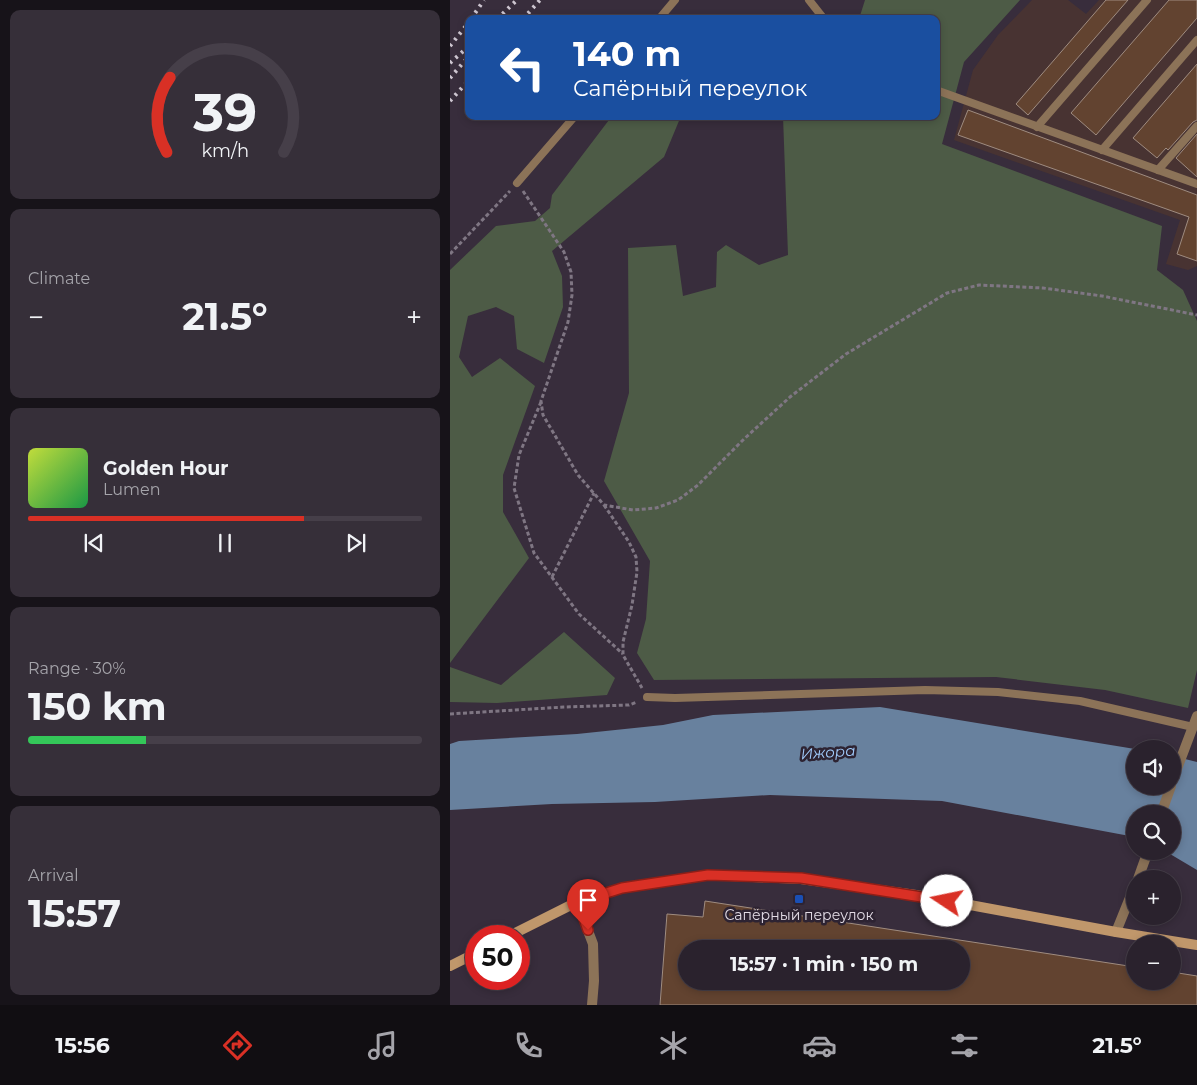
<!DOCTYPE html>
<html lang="en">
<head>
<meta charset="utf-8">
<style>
	:root { --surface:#2a222d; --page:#362f39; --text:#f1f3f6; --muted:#a5a4aa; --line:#463f49; --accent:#d93025 }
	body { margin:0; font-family:Montserrat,sans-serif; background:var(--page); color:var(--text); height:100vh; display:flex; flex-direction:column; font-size:19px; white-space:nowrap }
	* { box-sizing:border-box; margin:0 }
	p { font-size:16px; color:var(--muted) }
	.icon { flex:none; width:28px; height:28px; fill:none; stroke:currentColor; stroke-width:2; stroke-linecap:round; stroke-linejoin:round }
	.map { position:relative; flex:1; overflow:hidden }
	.side { display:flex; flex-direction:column; gap:10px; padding:10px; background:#171319; width:450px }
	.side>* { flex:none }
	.banner { position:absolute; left:15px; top:15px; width:475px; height:105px; border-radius:10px; box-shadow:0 2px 8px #0003,0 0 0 1px var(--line); background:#1a4fa0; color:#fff; overflow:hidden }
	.fabs { position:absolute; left:676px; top:740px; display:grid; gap:10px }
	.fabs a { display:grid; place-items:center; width:55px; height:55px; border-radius:50%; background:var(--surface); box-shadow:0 2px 8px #0003,0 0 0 1px var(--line); font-size:25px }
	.speed { position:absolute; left:15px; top:925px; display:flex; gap:10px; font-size:25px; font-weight:700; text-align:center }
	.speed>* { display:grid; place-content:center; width:65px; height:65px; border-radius:50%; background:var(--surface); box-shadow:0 2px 8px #0003,0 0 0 1px var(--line); line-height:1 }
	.speed .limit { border:8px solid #d22; background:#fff; color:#111 }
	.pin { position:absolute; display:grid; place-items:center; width:42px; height:42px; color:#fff; margin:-51px -21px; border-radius:50% 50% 50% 0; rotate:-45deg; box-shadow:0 0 5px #0007 }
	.pin .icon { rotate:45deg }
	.me { position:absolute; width:55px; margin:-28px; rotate:281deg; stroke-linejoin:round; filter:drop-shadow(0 0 4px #0008) }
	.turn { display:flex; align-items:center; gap:18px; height:105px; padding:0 25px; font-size:22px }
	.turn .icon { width:65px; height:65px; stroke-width:2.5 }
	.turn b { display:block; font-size:35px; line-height:42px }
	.big { font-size:38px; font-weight:700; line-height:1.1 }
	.side .tile { flex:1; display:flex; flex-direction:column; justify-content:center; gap:8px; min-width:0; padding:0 18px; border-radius:10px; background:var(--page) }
	.side .dial { align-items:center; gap:0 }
	.dial svg { height:130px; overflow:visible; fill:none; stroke:var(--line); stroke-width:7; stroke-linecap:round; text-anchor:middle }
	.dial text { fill:var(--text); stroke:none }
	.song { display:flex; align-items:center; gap:15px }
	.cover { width:60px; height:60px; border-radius:8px; background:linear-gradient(135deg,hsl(70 70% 55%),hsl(140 70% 35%)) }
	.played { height:5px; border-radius:2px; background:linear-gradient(90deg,var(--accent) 70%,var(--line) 70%) }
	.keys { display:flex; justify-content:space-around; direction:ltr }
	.heat { display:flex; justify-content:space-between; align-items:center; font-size:28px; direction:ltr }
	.charge { height:8px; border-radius:4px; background:linear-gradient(90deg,#34c759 30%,var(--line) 0) }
	.trip { position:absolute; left:228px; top:940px; width:292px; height:50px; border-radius:25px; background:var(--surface); box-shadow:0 2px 8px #0003,0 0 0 1px var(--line); font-weight:700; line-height:50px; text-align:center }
	.tabs { display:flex; height:80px; justify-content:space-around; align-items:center; background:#110e12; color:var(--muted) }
	.tabs .icon { width:35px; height:35px }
	.tabs .selected { color:var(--accent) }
	.tabs b { font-size:22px; color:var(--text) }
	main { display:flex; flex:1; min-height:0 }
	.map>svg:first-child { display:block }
	.commercial { fill:#483332 }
	.green { fill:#4d5b46 }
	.water { fill:#68819e }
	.building { fill:#624330; stroke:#9f8c80; fill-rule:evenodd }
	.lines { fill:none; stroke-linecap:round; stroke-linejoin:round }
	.path { stroke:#7f7683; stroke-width:3; stroke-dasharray:4 2.5; stroke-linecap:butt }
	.lane { stroke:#8c7358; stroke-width:8 }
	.street { stroke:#8c7358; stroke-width:10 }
	.secondary { stroke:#c0976b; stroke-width:10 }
	.rail { stroke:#cec6d1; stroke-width:4; stroke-dasharray:2.5 5; stroke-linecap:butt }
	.route-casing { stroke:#8d1f18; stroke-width:12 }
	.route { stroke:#d93025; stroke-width:9 }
	.transit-dot { fill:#1a4fb4; stroke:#2d2332; stroke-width:2 }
	.labels { text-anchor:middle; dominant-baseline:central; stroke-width:5; stroke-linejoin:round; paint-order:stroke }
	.poi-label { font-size:14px; fill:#e2dbe5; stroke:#2d2332 }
	.water-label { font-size:15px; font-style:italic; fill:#a0cafb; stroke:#2d2332 }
</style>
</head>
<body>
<main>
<section class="side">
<div class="tile dial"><svg viewBox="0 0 100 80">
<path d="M14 69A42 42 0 1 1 86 69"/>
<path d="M14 69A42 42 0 0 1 16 23" stroke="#d93025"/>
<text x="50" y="56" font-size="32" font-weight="700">39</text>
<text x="50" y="72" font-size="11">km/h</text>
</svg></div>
<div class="tile"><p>Climate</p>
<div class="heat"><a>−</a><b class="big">21.5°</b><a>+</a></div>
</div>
<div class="tile">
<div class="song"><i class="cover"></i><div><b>Golden Hour</b><p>Lumen</p></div></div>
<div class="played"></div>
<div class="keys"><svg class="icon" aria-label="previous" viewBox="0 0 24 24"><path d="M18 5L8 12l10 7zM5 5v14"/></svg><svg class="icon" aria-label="pause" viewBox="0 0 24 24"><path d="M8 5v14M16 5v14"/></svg><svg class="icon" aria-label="next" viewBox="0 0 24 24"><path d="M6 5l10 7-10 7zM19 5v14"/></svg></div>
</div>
<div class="tile"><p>Range · 30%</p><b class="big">150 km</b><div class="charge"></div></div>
<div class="tile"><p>Arrival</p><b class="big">15:57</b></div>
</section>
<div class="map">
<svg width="747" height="1005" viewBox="0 0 747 1005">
	<rect width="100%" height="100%" fill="#382d3c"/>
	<!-- commercial -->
	<polygon class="commercial" points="582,0 618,0 636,14 649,0 747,0 747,266 738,270 716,264 730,220 504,140 523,70 548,35"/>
	<!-- green -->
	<g class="green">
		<polygon points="415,0 570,0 514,62 492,144 712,226 707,270 733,290 747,321 747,670 738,708 655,690 546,677 204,680 187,653 196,619 200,561 154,481 179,393 178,248 226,245 233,296 266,287 267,252 276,245 309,265 338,255 333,116 486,116 486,19 409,19"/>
		<polygon points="162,116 231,116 214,157 102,251 112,276 113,307 94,363 67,349 64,316 46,307 18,316 9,357 22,377 50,358 85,386 53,475 53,512 79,558 0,663 0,270 46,226 85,221 100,208 102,195"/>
		<polygon points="114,632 165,678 157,695 47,703 0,702 0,667 51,685"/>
	</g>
	<!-- water -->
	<polygon class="water" points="430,707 685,749 685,786 722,786 723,756 747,762 747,870 715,851 722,851 722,814 685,814 685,837 492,801 320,795 205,802 102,804 0,810 0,744 9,741 127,734 213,725 263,715"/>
	<!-- building -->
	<g class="building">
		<polygon points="656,0 678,0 578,115 566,104"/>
		<polygon points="719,0 747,0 747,18 646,135 621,113"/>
		<polygon points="747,64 747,120 743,122 718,150 716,148 707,158 683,138"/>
		<polygon points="518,110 747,195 747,261 727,254 739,217 508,135"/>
		<polygon points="747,134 747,177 726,158"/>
		<path d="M255 901 685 967V981H722V972L747 976V1005H210L217 914 253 917ZM236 949H511V981H236Z"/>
	</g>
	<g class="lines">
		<!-- path -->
		<g class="path">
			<polyline points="73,191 114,252 121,272 122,295 118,322 91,401 93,415 128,475 154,505 183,510 206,508 228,500 248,485 294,439 340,397 396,354 497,293 529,285 593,288 652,296 747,315"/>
			<polyline points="0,254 60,191"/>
			<polyline points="91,402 69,455 64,488 84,553 129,614 173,654"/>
			<polyline points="154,505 179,542 186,557 187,572 182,605 173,642 173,655 192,688"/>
			<polyline points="102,577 144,493"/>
			<polyline points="0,714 114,707 179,705 187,702"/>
		</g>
		<!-- lane -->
		<g class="lane">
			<polyline points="359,0 374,19"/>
			<polyline points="209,19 225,0"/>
			<polyline points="486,90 747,184"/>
			<polyline points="587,127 697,0"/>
			<polyline points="652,150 747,40"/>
			<polyline points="708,170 747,126"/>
			<polyline points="67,183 125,116"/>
			<polyline points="197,697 225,698 475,690 548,692 630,701 743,727"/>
		</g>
		<!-- street -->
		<g class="street">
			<polyline points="722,782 747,716"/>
			<polyline points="711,814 721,786"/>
			<polyline points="688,879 698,851"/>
			<polyline points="127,902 143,944 144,981 142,1005"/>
			<polyline points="666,932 685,885"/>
		</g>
		<!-- secondary -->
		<g class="secondary">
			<polyline points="59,936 127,902 172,888 258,875 351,879 466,895 666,932 747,945"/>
			<polyline points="0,966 26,953"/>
		</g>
		<!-- rail -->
		<g class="rail">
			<polyline points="21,19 34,0"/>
			<polyline points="47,19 67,0"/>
			<polyline points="73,19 90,0"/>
			<polyline points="0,46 19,22"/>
			<polyline points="0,63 19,46"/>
			<polyline points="0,78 19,56"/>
			<polyline points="0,101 19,80"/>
		</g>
	</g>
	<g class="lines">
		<!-- route casing -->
		<g class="route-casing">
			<polyline id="route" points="138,930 128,902 172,888 258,875 351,878 497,901"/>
		</g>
		<!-- route -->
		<use href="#route" class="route"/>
	</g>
	<!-- markers -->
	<rect class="transit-dot" x="344" y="894" width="10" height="10" rx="2.5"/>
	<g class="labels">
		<!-- poi labels -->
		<g class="poi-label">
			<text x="349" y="915">Сапёрный переулок</text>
		</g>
		<!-- water labels -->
		<g class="water-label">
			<text transform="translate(378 752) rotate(-4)">Ижора</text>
		</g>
	</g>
</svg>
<div class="fabs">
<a><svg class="icon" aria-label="sound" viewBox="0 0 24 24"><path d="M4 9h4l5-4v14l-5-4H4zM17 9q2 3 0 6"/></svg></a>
<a><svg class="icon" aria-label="search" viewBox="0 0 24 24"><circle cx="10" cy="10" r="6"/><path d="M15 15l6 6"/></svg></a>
<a>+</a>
<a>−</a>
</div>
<div class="speed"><div class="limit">50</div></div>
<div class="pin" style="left:138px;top:930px;background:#d93025"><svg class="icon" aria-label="arrive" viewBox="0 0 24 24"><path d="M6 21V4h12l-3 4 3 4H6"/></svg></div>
<svg class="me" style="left:497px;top:901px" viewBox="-20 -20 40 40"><circle r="19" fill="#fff"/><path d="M0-13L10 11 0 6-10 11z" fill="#d93025"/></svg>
<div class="trip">15:57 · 1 min · 150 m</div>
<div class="banner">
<div class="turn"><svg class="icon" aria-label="left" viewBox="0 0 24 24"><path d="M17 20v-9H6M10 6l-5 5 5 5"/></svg><div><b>140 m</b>Сапёрный переулок</div></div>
</div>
</div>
</main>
<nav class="tabs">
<b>15:56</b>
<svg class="icon selected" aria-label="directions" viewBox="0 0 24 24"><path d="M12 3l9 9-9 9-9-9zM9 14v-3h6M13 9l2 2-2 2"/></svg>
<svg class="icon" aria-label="music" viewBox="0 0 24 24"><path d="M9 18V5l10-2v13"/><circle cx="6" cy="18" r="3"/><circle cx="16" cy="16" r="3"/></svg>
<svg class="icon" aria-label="phone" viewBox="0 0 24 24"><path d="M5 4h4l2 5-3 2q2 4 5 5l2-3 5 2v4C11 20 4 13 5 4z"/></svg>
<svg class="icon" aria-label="climate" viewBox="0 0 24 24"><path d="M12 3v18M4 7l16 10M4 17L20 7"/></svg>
<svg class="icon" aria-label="car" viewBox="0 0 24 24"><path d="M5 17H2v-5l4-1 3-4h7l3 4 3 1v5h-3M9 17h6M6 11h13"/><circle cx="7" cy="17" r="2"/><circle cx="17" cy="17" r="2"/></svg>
<svg class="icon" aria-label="filters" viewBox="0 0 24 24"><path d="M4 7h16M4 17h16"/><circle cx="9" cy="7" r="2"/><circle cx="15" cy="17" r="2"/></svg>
<b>21.5°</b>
</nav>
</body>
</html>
